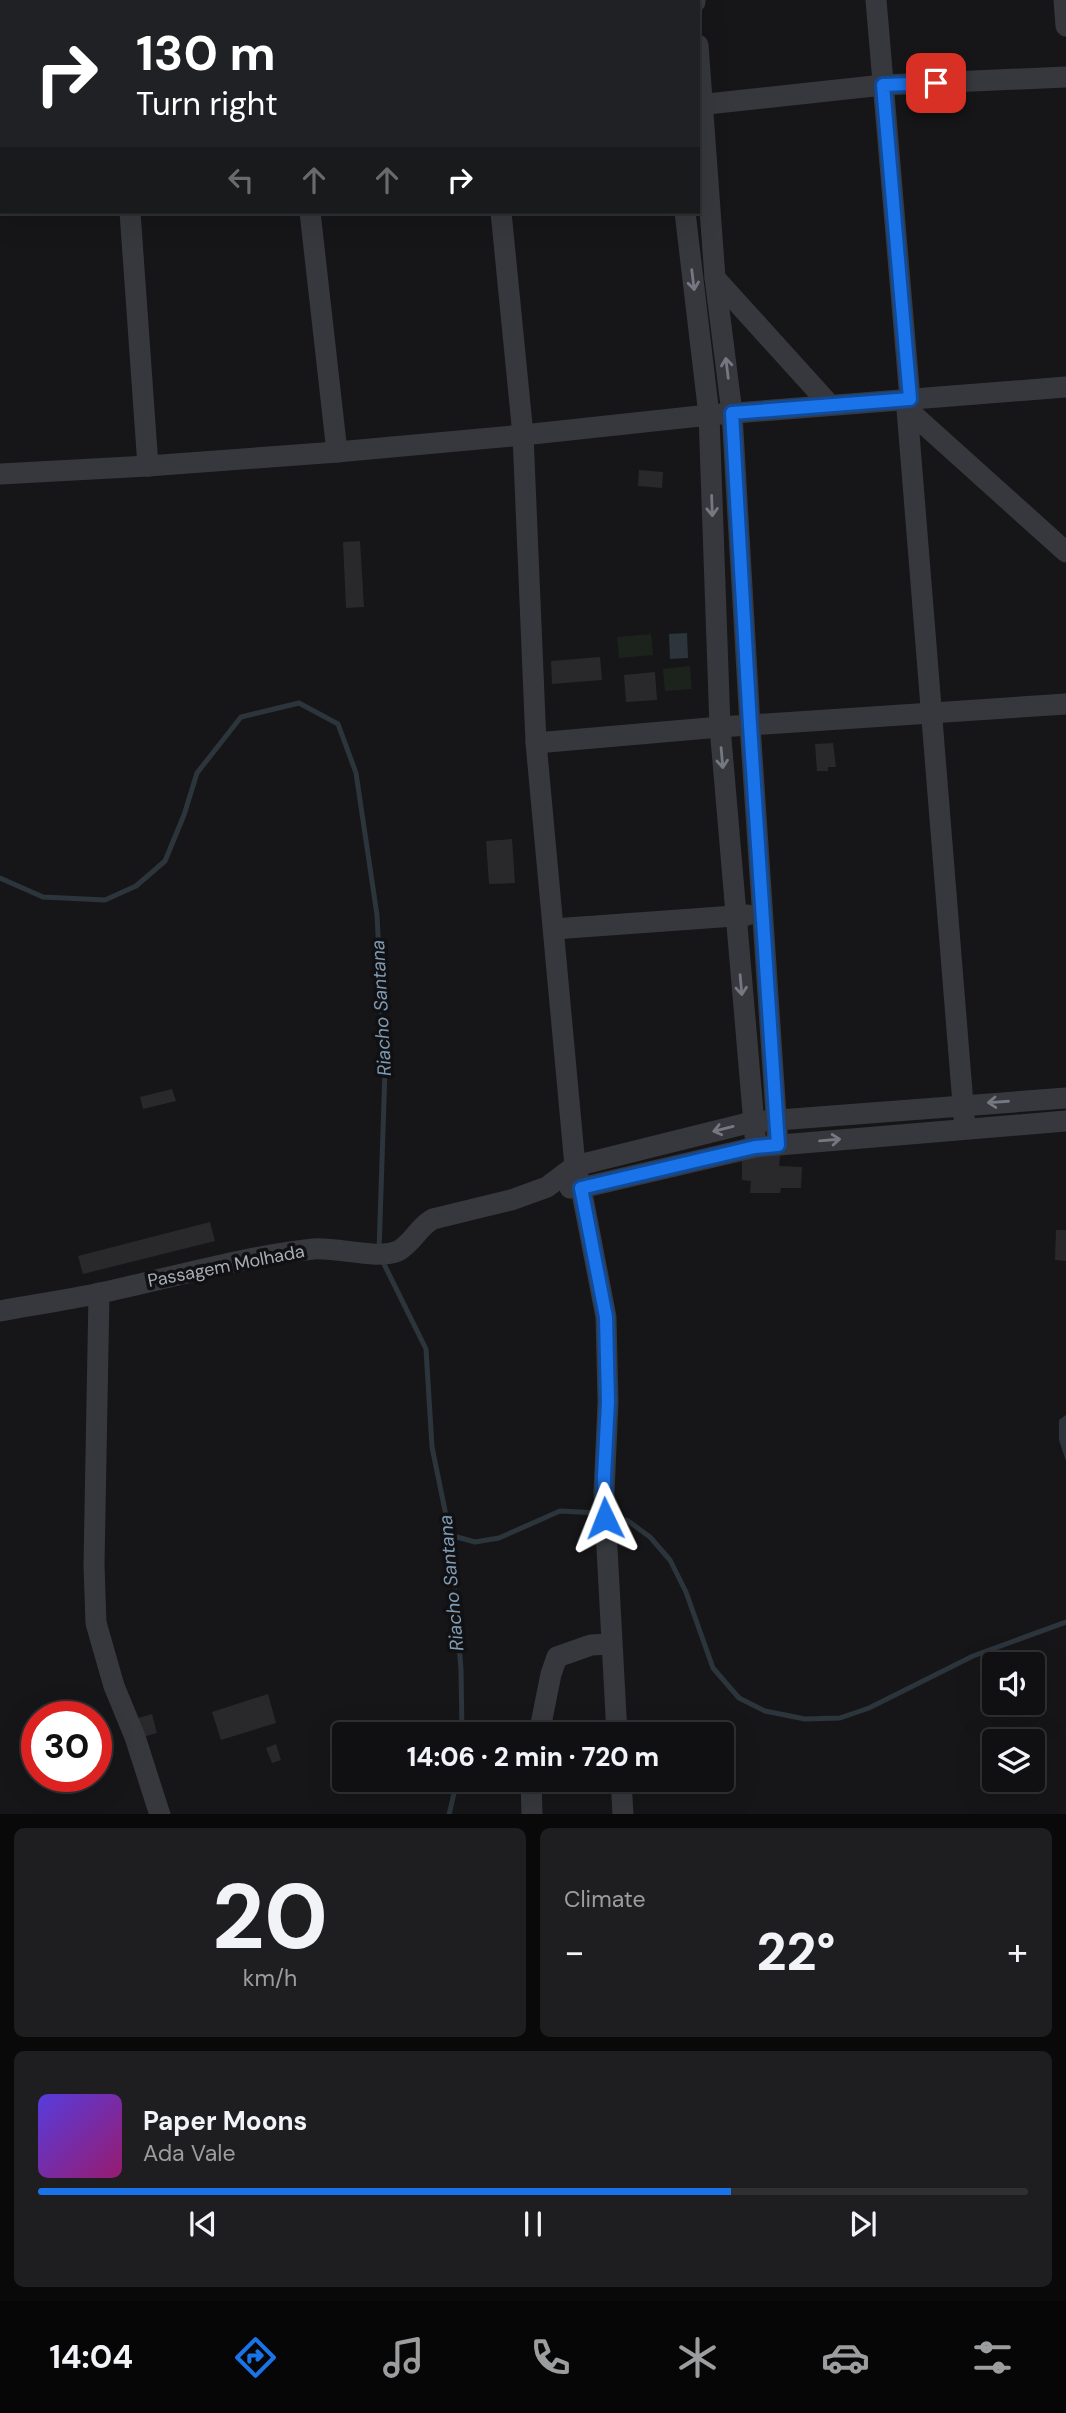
<!DOCTYPE html>
<html lang="en">
<head>
<meta charset="utf-8">
<style>
	:root { --surface:#101012; --page:#1e1e20; --text:#f1f3f6; --muted:#9c9d9f; --line:#303032; --accent:#1a73e8 }
	body { margin:0; font-family:"DM Sans",sans-serif; background:var(--page); color:var(--text); height:100vh; display:flex; flex-direction:column; font-size:26px; white-space:nowrap }
	* { box-sizing:border-box; margin:0 }
	p { font-size:23px; color:var(--muted) }
	.icon { flex:none; width:38px; height:38px; fill:none; stroke:currentColor; stroke-width:2; stroke-linecap:round; stroke-linejoin:round }
	.map { position:relative; height:1814px; overflow:hidden }
	.sheet { display:flex; flex-direction:column; gap:14px; padding:14px; background:#09090a; flex:1 }
	.sheet>* { flex:none }
	.banner { position:absolute; left:0px; top:0px; width:700px; height:214px; box-shadow:0 7px 28px #0002,0 0 0 2px var(--line); background:#202124; color:#fff; overflow:hidden }
	.fabs { position:absolute; left:982px; top:1652px; display:grid; gap:14px }
	.fabs a { display:grid; place-items:center; width:63px; height:63px; border-radius:7px; background:var(--surface); box-shadow:0 7px 28px #0002,0 0 0 2px var(--line); font-size:35px }
	.speed { position:absolute; left:21px; top:1701px; display:flex; gap:14px; font-size:35px; font-weight:700; text-align:center }
	.speed>* { display:grid; place-content:center; width:91px; height:91px; border-radius:50%; background:var(--surface); box-shadow:0 7px 28px #0002,0 0 0 2px var(--line); line-height:1 }
	.speed .limit { border:10px solid #d22; background:#fff; color:#111 }
	.pin { position:absolute; display:grid; place-items:center; width:60px; height:60px; color:#fff; margin:-30px; border-radius:14px; box-shadow:0 4px 10px #0006 }
	.me { position:absolute; width:77px; margin:-38px; rotate:358deg; stroke-linejoin:round; filter:drop-shadow(0 0 5px #0008) }
	.turn { display:flex; align-items:center; gap:24px; height:147px; padding:0 21px; font-size:32px }
	.turn .icon { width:91px; height:91px; stroke-width:2.5 }
	.turn b { display:block; font-size:49px; line-height:60px }
	.lanes { display:flex; align-items:center; height:66px; padding:0 21px; background:#0003; justify-content:center; gap:35px; direction:ltr }
	.lanes .off { opacity:.35 }
	.big { font-size:52px; font-weight:800; line-height:1.1 }
	.sheet .tile { flex:1; display:flex; flex-direction:column; justify-content:center; gap:10px; min-width:0; padding:0 24px; border-radius:10px; background:var(--page) }
	.sheet .dial { align-items:center; gap:0 }
	.dial b { font-size:91px; line-height:1 }
	.song { display:flex; align-items:center; gap:21px }
	.cover { width:84px; height:84px; border-radius:10px; background:linear-gradient(135deg,hsl(250 70% 55%),hsl(320 70% 35%)) }
	.played { height:7px; border-radius:4px; background:linear-gradient(90deg,var(--accent) 70%,var(--line) 70%) }
	.keys { display:flex; justify-content:space-around; direction:ltr }
	.heat { display:flex; justify-content:space-between; align-items:center; font-size:38px; direction:ltr }
	.sheet .tiles { flex:1; display:grid; gap:14px; grid-template-columns:1fr 1fr }
	.tile:last-child { grid-column:span 2 }
	.trip { position:absolute; left:332px; top:1722px; width:402px; height:70px; border-radius:7px; background:var(--surface); box-shadow:0 7px 28px #0002,0 0 0 2px var(--line); font-weight:800; line-height:70px; text-align:center }
	.dock { display:flex; height:112px; justify-content:space-around; align-items:center; background:#060607; color:var(--muted) }
	.dock .icon { width:49px; height:49px }
	.dock .active { color:var(--accent) }
	.dock b { font-size:32px; color:var(--text) }
	.map>svg:first-child { display:block }
	.green { fill:#1c231d }
	.water { fill:#2c353c }
	.lines { fill:none; stroke-linecap:round; stroke-linejoin:round }
	.stream { stroke:#2c353c; stroke-width:5 }
	.building { fill:#29292c }
	.minor { stroke:#37383d; stroke-width:21 }
	.oneway { stroke:#757881 }
	.route-casing { stroke:#114b97; stroke-width:18 }
	.route { stroke:#1a73e8; stroke-width:12 }
	.labels { text-anchor:middle; dominant-baseline:central; stroke-width:7; stroke-linejoin:round; paint-order:stroke }
	.street-label { font-size:18px; fill:#a8adb8; stroke:#111113 }
	.water-label { font-size:19px; font-style:italic; fill:#7f9bb3; stroke:#111113 }
</style>
</head>
<body>
<div class="map">
<svg width="1066" height="1815" viewBox="0 0 1066 1815">
	<rect width="100%" height="100%" fill="#161618"/>
	<!-- green -->
	<g class="green">
		<polygon points="651,634 653,655 619,658 617,637"/>
		<polygon points="690,666 692,689 665,691 663,669"/>
	</g>
	<!-- water -->
	<g class="water">
		<polygon points="687,633 688,658 670,659 669,634"/>
		<polygon points="1066,1415 1066,1461 1059,1440 1059,1420"/>
	</g>
	<g class="lines">
		<!-- stream -->
		<g class="stream">
			<polyline points="0,878 43,897 105,900 136,886 165,861 184,815 197,773 241,717 299,703 338,724 356,773 377,915 385,1070 379,1251"/>
			<polyline points="382,1260 426,1349 432,1447 450,1535 461,1669 462,1734"/>
			<polyline points="612,1516 628,1521 650,1537 670,1560 686,1592 713,1668 739,1698 765,1711 805,1719 840,1718 869,1708 973,1656 1066,1622"/>
			<polyline points="450,1535 475,1542 499,1538 560,1511 599,1513"/>
			<polyline points="449,1815 457,1780"/>
		</g>
	</g>
	<!-- building -->
	<g class="building">
		<polygon points="639,470 663,472 662,488 638,486"/>
		<polygon points="360,541 364,607 346,608 343,542"/>
		<polygon points="600,657 602,680 552,684 551,661"/>
		<polygon points="655,672 657,700 626,702 624,675"/>
		<polygon points="833,743 836,767 828,767 828,771 817,771 815,744"/>
		<polygon points="512,839 515,883 489,884 486,841"/>
		<polygon points="172,1089 176,1101 143,1109 140,1097"/>
		<polygon points="742,1155 780,1156 779,1166 802,1167 801,1188 781,1188 780,1193 750,1193 751,1181 742,1180"/>
		<polygon points="210,1222 215,1241 83,1274 78,1256"/>
		<polygon points="1056,1230 1066,1230 1066,1261 1055,1260"/>
		<polygon points="268,1694 276,1723 221,1740 212,1712"/>
		<polygon points="152,1714 157,1733 143,1737 138,1718"/>
		<polygon points="276,1744 281,1760 272,1763 266,1748"/>
	</g>
	<g class="lines">
		<!-- minor -->
		<g class="minor">
			<polyline points="110,0 110,2"/>
			<polyline points="291,0 292,2"/>
			<polyline points="482,0 482,2"/>
			<polyline points="664,0 664,2"/>
			<polyline points="695,0 695,2"/>
			<polyline points="876,0 910,399 907,409 965,1129"/>
			<polyline points="1064,0 1066,26"/>
			<polyline points="698,45 715,278 732,413 750,725 778,1145"/>
			<polyline points="698,105 883,85 1066,77"/>
			<polyline points="0,164 2,164"/>
			<polyline points="130,212 148,466"/>
			<polyline points="310,212 337,452"/>
			<polyline points="501,212 523,435 536,743 575,1166 581,1188 606,1317 608,1402 604,1493 617,1734"/>
			<polyline points="685,212 709,415 720,727 756,1147"/>
			<polyline points="715,278 830,405"/>
			<polyline points="907,409 1066,552"/>
			<polyline points="0,474 148,466 337,452 523,435 709,415 1066,387"/>
			<polyline points="536,743 720,727 1066,704"/>
			<polyline points="554,929 748,915"/>
			<polyline points="570,1188 581,1188 756,1147 1066,1121"/>
			<polyline points="99,1293 94,1565 96,1623 114,1686 135,1737 160,1815"/>
			<path d="M0 1311C33 1305 67 1300 100 1293 171 1278 241 1257 313 1249 338 1247 377 1260 398 1251 412 1244 419 1226 433 1219L511 1200 547 1187 575 1166 752 1122 1066 1098"/>
			<polyline points="539,1734 551,1674 557,1657 591,1645 611,1644"/>
			<polyline points="531,1780 532,1815"/>
			<polyline points="621,1780 623,1815"/>
		</g>
	</g>
	<!-- one-way arrows -->
	<defs><path id="oneway-shaft" d="M-6 0H5M1.5-3L5.5 0L1.5 3" fill="none" stroke-width="1.6" stroke-linecap="round" stroke-linejoin="round" transform="scale(1.75)"/></defs>
	<g class="oneway">
		<use href="#oneway-shaft" transform="translate(693 280) rotate(83)"/>
		<use href="#oneway-shaft" transform="translate(727 368) rotate(-97)"/>
		<use href="#oneway-shaft" transform="translate(712 506) rotate(88)"/>
		<use href="#oneway-shaft" transform="translate(722 758) rotate(85)"/>
		<use href="#oneway-shaft" transform="translate(741 985) rotate(85)"/>
		<use href="#oneway-shaft" transform="translate(998 1102) rotate(176)"/>
		<use href="#oneway-shaft" transform="translate(723 1129) rotate(166)"/>
		<use href="#oneway-shaft" transform="translate(830 1140) rotate(-5)"/>
	</g>
	<g class="lines">
		<!-- route casing -->
		<g class="route-casing">
			<polyline id="route" points="605,1518 604,1476 608,1402 606,1317 581,1188 755,1147 778,1145 750,725 732,413 910,399 883,85 936,83"/>
		</g>
		<!-- route -->
		<use href="#route" class="route"/>
	</g>
	<g class="labels">
		<!-- street labels -->
		<g class="street-label">
			<text transform="translate(226 1266) rotate(-11)">Passagem Molhada</text>
		</g>
		<!-- water labels -->
		<g class="water-label">
			<text transform="translate(381 1008) rotate(-93)">Riacho Santana</text>
			<text transform="translate(451 1583) rotate(-95)">Riacho Santana</text>
		</g>
	</g>
</svg>
<div class="fabs">
<a><svg class="icon" aria-label="sound" viewBox="0 0 24 24"><path d="M4 9h4l5-4v14l-5-4H4zM17 9q2 3 0 6"/></svg></a>
<a><svg class="icon" aria-label="layers" viewBox="0 0 24 24"><path d="M12 4l9 5-9 5-9-5zM3 14l9 5 9-5"/></svg></a>
</div>
<div class="speed"><div class="limit">30</div></div>
<div class="pin" style="left:936px;top:83px;background:#d93025"><svg class="icon" aria-label="arrive" viewBox="0 0 24 24"><path d="M6 21V4h12l-3 4 3 4H6"/></svg></div>
<svg class="me" style="left:605px;top:1518px" viewBox="-20 -20 40 40"><path d="M0-17L14 15 0 8-14 15z" fill="#1a73e8" stroke="#fff" stroke-width="4"/></svg>
<div class="trip">14:06 · 2 min · 720 m</div>
<div class="banner">
<div class="turn"><svg class="icon" aria-label="right" viewBox="0 0 24 24"><path d="M7 20v-9h11M14 6l5 5-5 5"/></svg><div><b>130 m</b>Turn right</div></div>
<div class="lanes"><svg class="icon off" aria-label="left" viewBox="0 0 24 24"><path d="M17 20v-9H6M10 6l-5 5 5 5"/></svg><svg class="icon off" aria-label="ahead" viewBox="0 0 24 24"><path d="M12 20V5M6 11l6-6 6 6"/></svg><svg class="icon off" aria-label="ahead" viewBox="0 0 24 24"><path d="M12 20V5M6 11l6-6 6 6"/></svg><svg class="icon" aria-label="right" viewBox="0 0 24 24"><path d="M7 20v-9h11M14 6l5 5-5 5"/></svg></div>
</div>
</div>
<section class="sheet">
<div class="tiles">
<div class="tile dial"><b>20</b><p>km/h</p></div>
<div class="tile"><p>Climate</p>
<div class="heat"><a>−</a><b class="big">22°</b><a>+</a></div>
</div>
<div class="tile">
<div class="song"><i class="cover"></i><div><b>Paper Moons</b><p>Ada Vale</p></div></div>
<div class="played"></div>
<div class="keys"><svg class="icon" aria-label="previous" viewBox="0 0 24 24"><path d="M18 5L8 12l10 7zM5 5v14"/></svg><svg class="icon" aria-label="pause" viewBox="0 0 24 24"><path d="M8 5v14M16 5v14"/></svg><svg class="icon" aria-label="next" viewBox="0 0 24 24"><path d="M6 5l10 7-10 7zM19 5v14"/></svg></div>
</div>
</div>
</section>
<nav class="dock">
<b>14:04</b>
<svg class="icon active" aria-label="directions" viewBox="0 0 24 24"><path d="M12 3l9 9-9 9-9-9zM9 14v-3h6M13 9l2 2-2 2"/></svg>
<svg class="icon" aria-label="music" viewBox="0 0 24 24"><path d="M9 18V5l10-2v13"/><circle cx="6" cy="18" r="3"/><circle cx="16" cy="16" r="3"/></svg>
<svg class="icon" aria-label="phone" viewBox="0 0 24 24"><path d="M5 4h4l2 5-3 2q2 4 5 5l2-3 5 2v4C11 20 4 13 5 4z"/></svg>
<svg class="icon" aria-label="climate" viewBox="0 0 24 24"><path d="M12 3v18M4 7l16 10M4 17L20 7"/></svg>
<svg class="icon" aria-label="car" viewBox="0 0 24 24"><path d="M5 17H2v-5l4-1 3-4h7l3 4 3 1v5h-3M9 17h6M6 11h13"/><circle cx="7" cy="17" r="2"/><circle cx="17" cy="17" r="2"/></svg>
<svg class="icon" aria-label="filters" viewBox="0 0 24 24"><path d="M4 7h16M4 17h16"/><circle cx="9" cy="7" r="2"/><circle cx="15" cy="17" r="2"/></svg>
</nav>
</body>
</html>
